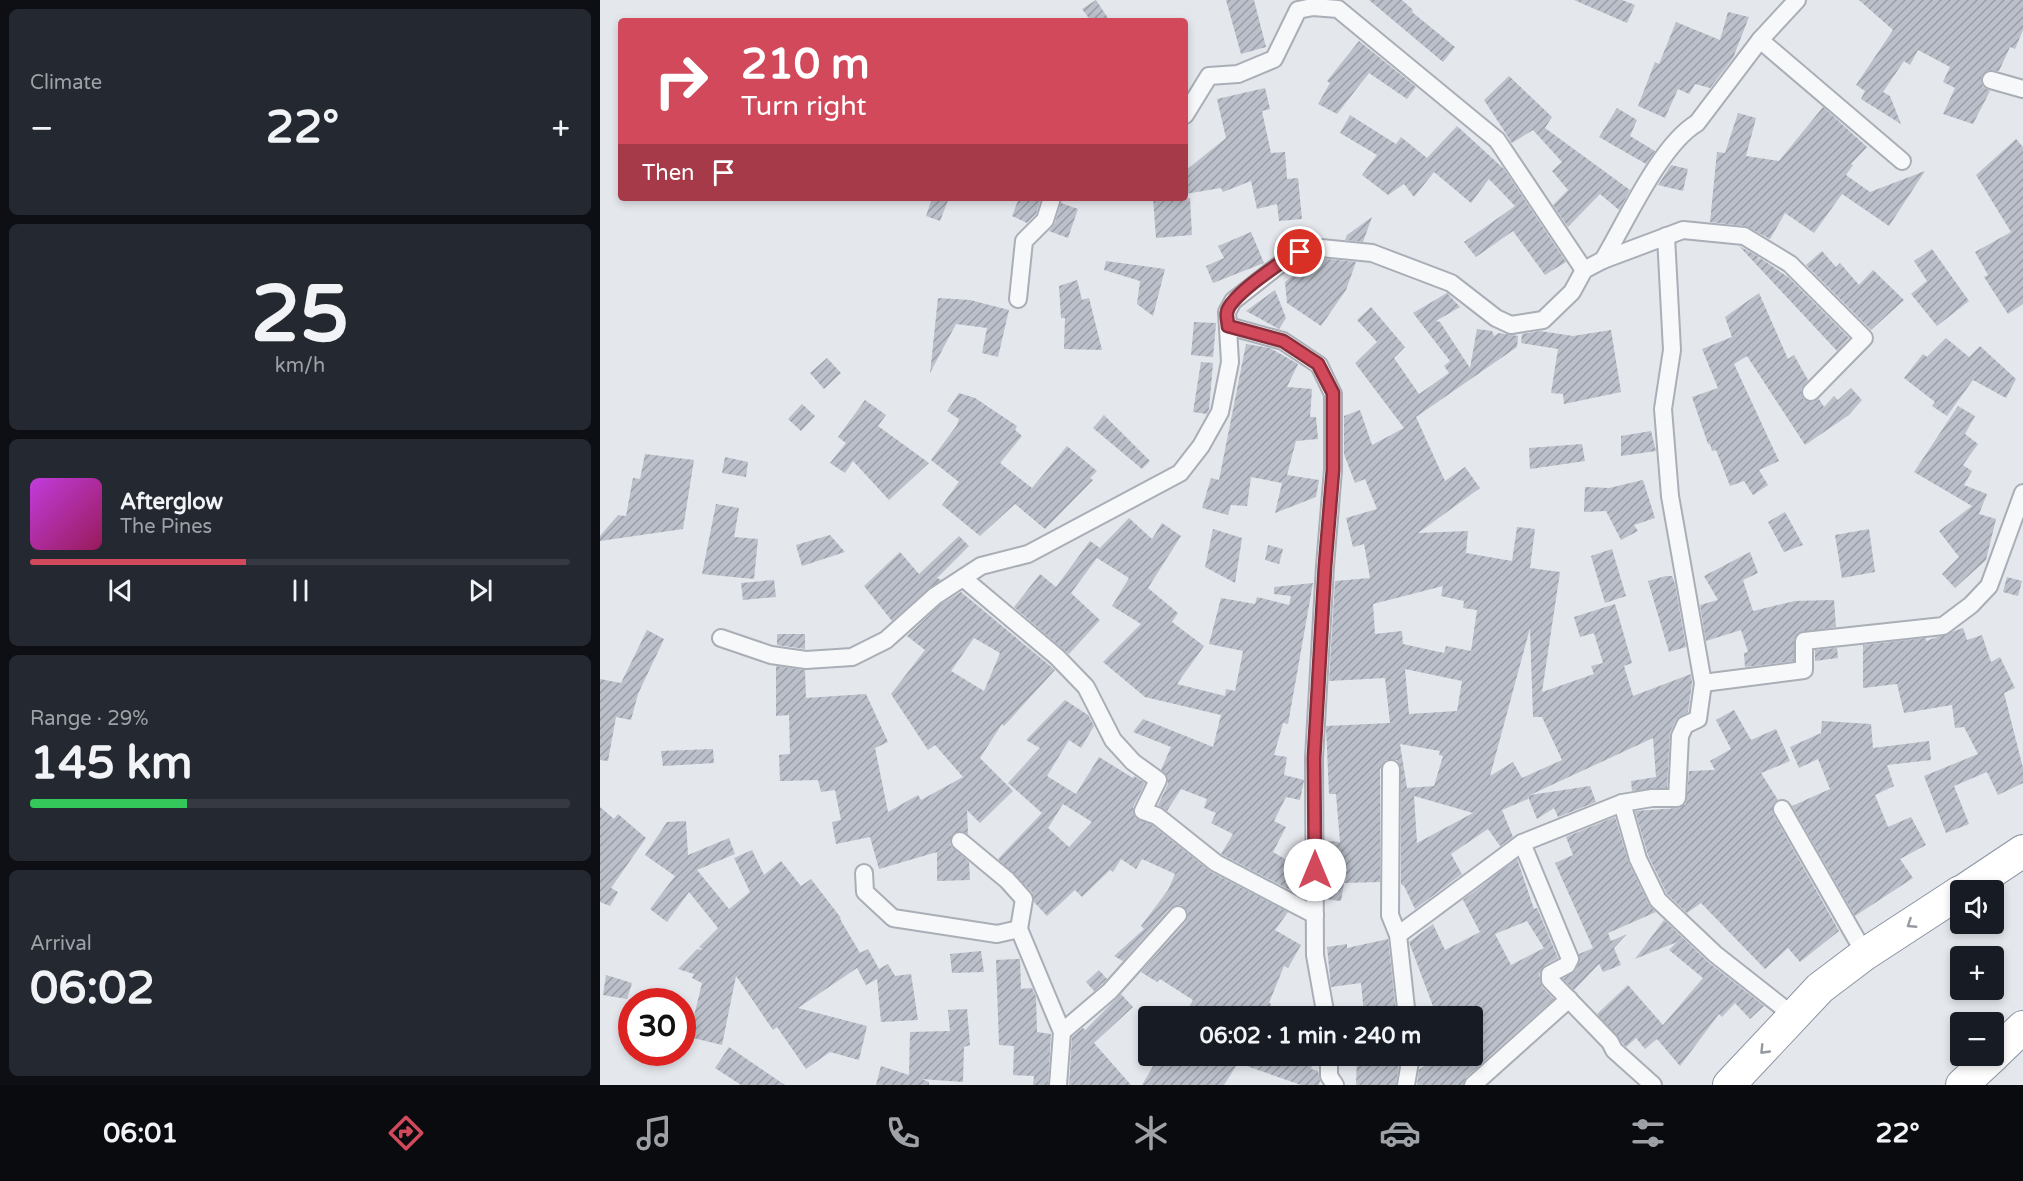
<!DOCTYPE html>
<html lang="en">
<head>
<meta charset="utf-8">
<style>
	:root { --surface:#171b24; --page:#242831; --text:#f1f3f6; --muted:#9ea1a6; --line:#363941; --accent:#d1495b }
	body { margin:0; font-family:"Varela Round",sans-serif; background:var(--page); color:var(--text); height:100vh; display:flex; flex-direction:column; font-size:22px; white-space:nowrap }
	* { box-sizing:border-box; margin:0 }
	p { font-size:20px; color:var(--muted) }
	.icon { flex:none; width:33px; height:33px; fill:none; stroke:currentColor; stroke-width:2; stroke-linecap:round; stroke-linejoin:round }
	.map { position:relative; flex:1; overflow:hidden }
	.panel { display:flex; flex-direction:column; gap:9px; padding:9px; background:#0d0f14; width:600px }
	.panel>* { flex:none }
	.hud { position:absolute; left:18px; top:18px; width:570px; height:183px; border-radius:6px; box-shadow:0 3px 9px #0003; background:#d1495b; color:#fff; overflow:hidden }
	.tools { position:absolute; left:1350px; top:880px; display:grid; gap:12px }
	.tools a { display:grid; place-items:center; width:54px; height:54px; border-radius:6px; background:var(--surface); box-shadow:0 3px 9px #0003; font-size:30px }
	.speed { position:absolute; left:18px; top:988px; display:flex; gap:12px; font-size:30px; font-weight:700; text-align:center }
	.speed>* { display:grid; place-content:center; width:78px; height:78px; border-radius:50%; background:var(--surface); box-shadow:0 3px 9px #0003; line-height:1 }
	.speed .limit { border:9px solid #d22; background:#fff; color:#111 }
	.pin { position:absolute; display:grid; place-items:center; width:51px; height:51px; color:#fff; margin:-26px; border:3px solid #fff; border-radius:50%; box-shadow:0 2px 6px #0007 }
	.me { position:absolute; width:66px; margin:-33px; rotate:0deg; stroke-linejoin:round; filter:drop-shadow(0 0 4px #0008) }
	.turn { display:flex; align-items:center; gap:21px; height:126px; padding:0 24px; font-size:27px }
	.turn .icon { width:78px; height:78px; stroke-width:2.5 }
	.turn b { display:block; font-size:42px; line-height:51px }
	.then { display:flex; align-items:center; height:57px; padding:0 24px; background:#0003; gap:12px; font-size:22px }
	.big { font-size:45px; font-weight:700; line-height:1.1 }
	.panel .widget { flex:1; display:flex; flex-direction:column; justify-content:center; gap:9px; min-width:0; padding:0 21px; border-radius:9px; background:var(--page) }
	.panel .dial { align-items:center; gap:0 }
	.dial b { font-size:78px; line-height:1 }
	.song { display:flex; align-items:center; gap:18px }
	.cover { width:72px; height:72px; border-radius:9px; background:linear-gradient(135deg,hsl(290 70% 55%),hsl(330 70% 35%)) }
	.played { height:6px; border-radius:3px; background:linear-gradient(90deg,var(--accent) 40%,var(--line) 40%) }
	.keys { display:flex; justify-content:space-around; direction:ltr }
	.heat { display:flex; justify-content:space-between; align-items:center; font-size:33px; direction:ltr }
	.charge { height:9px; border-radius:4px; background:linear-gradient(90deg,#34c759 29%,var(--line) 0) }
	.trip { position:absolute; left:538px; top:1006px; width:345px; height:60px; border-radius:6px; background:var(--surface); box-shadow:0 3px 9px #0003; font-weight:700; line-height:60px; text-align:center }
	.dock { display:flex; height:96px; justify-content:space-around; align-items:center; background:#090b0e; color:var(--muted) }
	.dock .icon { width:42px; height:42px }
	.dock .on { color:var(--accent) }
	.dock b { font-size:27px; color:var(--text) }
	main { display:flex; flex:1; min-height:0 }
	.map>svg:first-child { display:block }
	.building { fill:url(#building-hatch); fill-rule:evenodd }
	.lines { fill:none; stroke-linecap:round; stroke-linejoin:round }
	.street-casing { stroke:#a9aeb7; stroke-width:20 }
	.highway-casing { stroke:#8b94a3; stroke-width:34 }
	.street { stroke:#f7f8fa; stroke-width:16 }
	.highway { stroke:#fff; stroke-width:32 }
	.oneway { stroke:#959aa2 }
	.route-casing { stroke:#882f3b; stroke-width:15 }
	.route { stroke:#d1495b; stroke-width:10 }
</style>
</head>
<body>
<main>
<section class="panel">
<div class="widget"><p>Climate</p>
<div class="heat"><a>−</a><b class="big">22°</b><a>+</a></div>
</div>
<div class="widget dial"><b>25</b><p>km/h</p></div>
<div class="widget">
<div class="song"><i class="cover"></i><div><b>Afterglow</b><p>The Pines</p></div></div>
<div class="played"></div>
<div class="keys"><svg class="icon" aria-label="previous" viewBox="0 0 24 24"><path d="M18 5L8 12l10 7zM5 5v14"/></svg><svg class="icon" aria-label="pause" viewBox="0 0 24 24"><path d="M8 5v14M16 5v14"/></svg><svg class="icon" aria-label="next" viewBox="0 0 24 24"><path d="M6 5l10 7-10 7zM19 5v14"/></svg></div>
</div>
<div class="widget"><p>Range · 29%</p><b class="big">145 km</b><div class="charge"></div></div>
<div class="widget"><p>Arrival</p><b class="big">06:02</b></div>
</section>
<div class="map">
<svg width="1423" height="1085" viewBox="0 0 1423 1085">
	<defs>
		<pattern id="building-hatch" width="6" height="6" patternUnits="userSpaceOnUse" patternTransform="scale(1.5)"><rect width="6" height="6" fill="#bbc0ca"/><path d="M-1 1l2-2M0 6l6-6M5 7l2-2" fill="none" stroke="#989da6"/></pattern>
	</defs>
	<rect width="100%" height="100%" fill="#e4e7ec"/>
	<!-- building -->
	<g class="building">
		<polygon points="496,0 510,21 491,21 482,9"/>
		<polygon points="626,0 654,0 666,47 641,54"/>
		<polygon points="769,0 802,0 813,10 812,12 855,47 843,62"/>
		<polygon points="974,0 1022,0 1035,5 1027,23"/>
		<polygon points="1259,0 1423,0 1423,30 1415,49 1410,47 1399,71 1388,70 1381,77 1383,87 1390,91 1373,124 1343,114 1355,88 1343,82 1350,67 1318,50 1310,65 1304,61 1283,92 1290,96 1301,124 1261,99 1265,91 1256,85 1293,30"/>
		<polygon points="1128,12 1149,17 1133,58 1110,88 1095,84 1089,94 1078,89 1065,118 1038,106 1055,62 1059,64 1076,22 1120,40"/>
		<polygon points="759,41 816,87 807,99 769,73 737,114 718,104 730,83 727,81"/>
		<polygon points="909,76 952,117 945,128 1030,190 1019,210 1000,194 968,227 953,205 968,190 952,171 962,162 933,130 912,143 884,100"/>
		<polygon points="665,88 670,109 662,111 671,153 685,152 687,179 698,178 702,219 679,221 677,204 657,209 651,181 623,192 621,188 585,194 585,171 626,138 617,99"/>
		<polygon points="1223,107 1267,147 1251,164 1253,165 1246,175 1270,192 1325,171 1289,226 1242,194 1214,233 1185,213 1170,239 1146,226 1110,222 1117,152 1125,153 1138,113 1156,118 1146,156 1179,161"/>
		<polygon points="1017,108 1037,120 1030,136 1055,151 1046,164 999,137"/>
		<polygon points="750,115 796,144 801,137 827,158 857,126 904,169 966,262 945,275 913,231 876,257 864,242 915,206 889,179 871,203 834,172 814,197 804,184 788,195 762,175 777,155 740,133"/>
		<polygon points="1416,139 1423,147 1423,304 1408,314 1384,277 1388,275 1375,252 1411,232 1376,175"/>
		<polygon points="1071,165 1088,169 1083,191 1058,185"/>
		<polygon points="332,198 349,198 340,221 326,216"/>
		<polygon points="419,198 441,198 436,214 427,223 412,216"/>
		<polygon points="553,198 590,198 592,235 556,238"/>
		<polygon points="461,203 478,209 468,238 449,231 455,223"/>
		<polygon points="772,217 763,242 745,240 747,235"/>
		<polygon points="651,232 664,263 613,283 606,266 624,258 618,246"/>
		<polygon points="1139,246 1159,257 1156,262 1160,258 1188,277 1249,338 1237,351"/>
		<polygon points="1332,249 1369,301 1337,326 1311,294 1327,281 1314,261"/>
		<polygon points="1222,251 1236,267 1240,263 1259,285 1273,270 1304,300 1271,330 1206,265"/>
		<polygon points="717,258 756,262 746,290 721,326 687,303 685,282 707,265 708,276"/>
		<polygon points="506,261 565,269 553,316 537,304 540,281 504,270"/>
		<polygon points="477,280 482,300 489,298 502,350 464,349 465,318 461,318 459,286"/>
		<polygon points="675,290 686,318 679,329 646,311"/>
		<path d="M847 293 860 307 836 321 840 322 870 368 877 329 892 331 894 336 899 333 918 336 917 347 816 417 845 481 865 467 880 488 818 533 868 531 866 553 912 561 917 527 935 529 930 568 960 572 942 692 994 674 991 666 1003 663 994 633 980 637 974 617 1015 604 1032 663 1024 666 1033 696 1091 674 1092 683 1088 712 1076 720 1070 732 1067 788 1032 791 1031 781 1056 777 1053 738 930 795 990 786 996 802 958 817 954 808 937 819 928 797V799L902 810 913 837 900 846 888 829 851 854 862 874 815 909 804 886 801 884V768L797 760H786L780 769V882L744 883 741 901 725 899 728 841 740 842 736 794H729L726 726 790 723 785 678 729 681 735 581 770 578 764 544 753 547 746 518 777 509 765 479 755 483 744 454V416L760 410 772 445 804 428 755 363 777 342 757 320 771 307 805 347 794 358 819 394 849 373 844 366 850 361 813 313ZM843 586 841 596 864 601 863 608 877 610 871 651 846 646 844 653 803 644 802 631 775 634 773 604ZM930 628 933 717H942L962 760 922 778 913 762 890 776ZM805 669 862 681 857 711 809 714ZM800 744 840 751 839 755 843 756 834 786 807 788ZM814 796 873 813 817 843Z"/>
		<polygon points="1159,293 1188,359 1194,355 1208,380 1201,390 1203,399 1213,402 1219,399 1224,407 1234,396 1238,400 1251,388 1262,400 1249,415 1205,445 1147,356 1134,364 1179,461 1159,470 1168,485 1153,495 1144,481 1130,486 1116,450 1112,451 1110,444 1108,444 1092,397 1118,388 1102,349 1132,337 1125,317"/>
		<polygon points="338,298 370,300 409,310 398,357 382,353 387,328 356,324 330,373"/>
		<polygon points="594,322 616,323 613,357 591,355"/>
		<polygon points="1011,330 1021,392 964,404 963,394 951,393 958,349 921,343 922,334 940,331 973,336"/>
		<polygon points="1346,338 1369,357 1380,346 1416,379 1406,398 1373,380 1347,416 1332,406 1335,402 1304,378 1323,354 1327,357"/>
		<polygon points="646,344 670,348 698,364 687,387 712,389 710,417 716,417 718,439 696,441 687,475 719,480 716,497 675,513 682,483 651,477 647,506 631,505 628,515 602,508 611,478 619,480"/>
		<polygon points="227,358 241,373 224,389 210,373"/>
		<polygon points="601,362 613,363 609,409 607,414 593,412"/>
		<polygon points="359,393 375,398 417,426 415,430 422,436 400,463 432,488 467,446 497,471 490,478 493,480 445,529 415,504 380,536 342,505 359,482 331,460 357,425 359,419 347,411"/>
		<polygon points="265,400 286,415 278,426 329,463 289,500 253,461 245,473 230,463 246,443 238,437"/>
		<polygon points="202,404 215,416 201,431 188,419"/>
		<polygon points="1358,406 1375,416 1365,434 1378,444 1363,465 1372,471 1364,485 1387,494 1379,514 1396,519 1386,560 1355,588 1342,574 1359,557 1339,531 1372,506 1314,472"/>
		<polygon points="504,415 550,461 542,469 493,428"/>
		<polygon points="1051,431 1056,451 1021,456 1021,436"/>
		<polygon points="982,444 985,461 930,469 929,448"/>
		<polygon points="45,454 94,460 83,529 0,541 0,536 18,515 26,516 33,478 40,479"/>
		<polygon points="125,457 148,462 146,477 122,473"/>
		<polygon points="1043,480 1055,518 1034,525 1038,531 1021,540 1006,511 984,512 985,487 1009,488"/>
		<polygon points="116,504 139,508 134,537 158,539 154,579 102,574"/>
		<polygon points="1185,512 1203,545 1184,552 1168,522"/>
		<polygon points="529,518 552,539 562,523 581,536 548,588 578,613 572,622 604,646 577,684 625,696 626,689 635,691 643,651 609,644 621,598 655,604 657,597 689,605 691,596 674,594 674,587 713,583 688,724 683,723 674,755 687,757 684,775 704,780 700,800 686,797 674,821 686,827 673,852 704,870 704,889 700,895 621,854 633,834 611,823 616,813 604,808 607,799 581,789 567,811 558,805 568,784 567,776 561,770 571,747 533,732 543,719 613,747 621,715 545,697 503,662 541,624 512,606 529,578 497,558 471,593 500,620 469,654 414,607 440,574 456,587 490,541 500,548"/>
		<polygon points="613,529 642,538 635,583 605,567"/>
		<polygon points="1269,529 1275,572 1242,578 1235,535"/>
		<polygon points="230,535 245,552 202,566 196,545"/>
		<polygon points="359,536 369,546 337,578 341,580 292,621 264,586 300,552 319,574"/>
		<polygon points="668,545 683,549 679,564 665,560"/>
		<polygon points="1012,549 1026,596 1005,603 991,556"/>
		<polygon points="1150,552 1158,573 1143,580 1153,611 1195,601 1234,600 1236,627 1198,633 1194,640 1194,661 1145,667 1144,653 1148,652 1141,630 1106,641 1100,605 1118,600 1104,576"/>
		<polygon points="1066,576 1072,576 1075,584 1086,647 1069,652 1048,581"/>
		<polygon points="1407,577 1422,581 1418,596 1403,592"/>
		<polygon points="174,580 176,597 143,600 141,583"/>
		<path d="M361 592 455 670 404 726 402 724 380 758 413 791 380 823 367 810 368 834 361 831 352 835 350 845 369 862 370 880 337 881V852L279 869 270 837 236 844 232 822 241 820 235 790 221 792 218 780 180 781 179 755 190 754 189 715 176 716V666L205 670 206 698 266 694 288 742 275 748 288 812 318 795 321 800 363 777 335 745 328 750 291 694 325 650 307 636 341 604ZM374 638 400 653 384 691 351 671Z"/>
		<polygon points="1363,628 1367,640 1382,635 1391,662 1400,657 1415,688 1404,693 1423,768 1423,783 1398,795 1387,772 1354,786 1369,824 1346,833 1324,776 1378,754 1364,727 1355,728 1352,705 1304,713 1297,684 1263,688 1263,645 1326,638 1326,641"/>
		<polygon points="47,630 64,639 38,694 31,720 16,717 8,761 0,760 0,679 21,683"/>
		<polygon points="177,634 205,634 205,649 177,645"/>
		<polygon points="1237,648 1238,658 1215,661 1215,650"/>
		<path d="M465 700 488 715 494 726 481 748 469 740 447 776 476 794 499 757 533 778 534 776 545 783 533 807 535 818 552 825 611 872 688 912 675 930 701 945 688 968 684 966 669 1003 671 1004 666 1017H583L593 1000 560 979 557 982 541 972 586 922 588 912 581 905 570 908 523 961 514 956 544 929 541 926 568 890 575 874 542 859 536 869 521 859 513 872 510 870 482 897 475 890 447 916 434 902 432 892 398 859 442 813 408 783 440 748 426 740ZM463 804 492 822 469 847 448 828Z"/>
		<polygon points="1134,710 1151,740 1176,729 1190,761 1161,773 1178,800 1173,804 1173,814 1239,931 1200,962 1188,948 1165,969 1101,903 1087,913 1067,894 1048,855 1035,811 1078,808 1086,804 1089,771 1115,770 1110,761 1131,749 1116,720"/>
		<polygon points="1222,721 1271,724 1273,748 1329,741 1331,760 1287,765 1294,786 1275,795 1288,827 1311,817 1326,845 1300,859 1313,878 1255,916 1192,806 1230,789 1218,759 1199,768 1190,747 1221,733"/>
		<polygon points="113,749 114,763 63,766 61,751"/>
		<polygon points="0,807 14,819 18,814 46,838 11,888 18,892 10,906 0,902"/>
		<polygon points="1015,817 1029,864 1049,905 1056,912 1008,933 1011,941 1027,934 1014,948 1021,965 1003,972 999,964 974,990 963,979 976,970 980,960 979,954 993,948 955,863 973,855 966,837"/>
		<polygon points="86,821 88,855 129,838 135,854 97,870 129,909 150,892 134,858 152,850 164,875 181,861 201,886 211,879 241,918 240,919 260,953 268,949 279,969 288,964 295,976 311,974 318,1020 281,1022 277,979 266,985 257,968 198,1008 267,1026 259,1060 230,1052 206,1069 177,1027 173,1030 136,976 122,1045 89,1037 102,983 92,978 94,974 78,969 97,949 103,950 99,947 118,928 89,892 67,922 50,909 75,876 45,855 67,822"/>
		<path d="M917 859 934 909 937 908 958 958 945 965 939 974 942 987 954 999 866 1077 863 1085H817L819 1070 839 1056H873V1017H837L809 942 833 924 845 950 880 932 863 900ZM927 921 944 948 911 965 895 934Z"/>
		<polygon points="1064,920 1108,962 1164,1006 1150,1019 1135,1003 1122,1017 1119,1014 1080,1066 1057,1039 1045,1049 1036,1038 1026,1047 997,1014 1028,985 1063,1025 1103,978 1069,950 1077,942 1035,959"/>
		<polygon points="788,939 796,1012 764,1014 761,983 731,987 727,947 747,944 747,948"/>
		<polygon points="381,951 384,972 352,973 350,954"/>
		<polygon points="420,959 421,989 432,988 436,997 437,1032 451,1034 448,1085 433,1085 434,1076 413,1075 414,1046 399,1045 396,960"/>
		<polygon points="499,970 507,979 494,991 486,982"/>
		<polygon points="6,975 32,983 27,999 3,995"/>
		<polygon points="521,994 533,1007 494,1043 531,1085 469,1085 472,1037 483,1028 485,1030"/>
		<polygon points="367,1009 370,1045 364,1047 363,1082 322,1079 329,1082 329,1085 276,1085 281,1066 309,1075 310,1032 350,1031 348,1010"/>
		<polygon points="129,1047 185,1085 141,1085 115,1068"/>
		<polygon points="559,1056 715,1056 711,1069 718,1071 720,1081 719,1085 701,1085 638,1063 624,1085 542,1085"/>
		<polygon points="757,1056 800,1056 796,1085 756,1085"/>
	</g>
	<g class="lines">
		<!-- street casing -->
		<g class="street-casing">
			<g id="street">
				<polyline points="1160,40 1302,161"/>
				<polyline points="1391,80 1423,89"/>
				<polyline points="585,115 609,76 638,74 674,59 698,10 713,7 738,9 897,140 984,270"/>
				<path d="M1003 260C1026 222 1060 145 1097 123L1160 40 1197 0"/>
				<polyline points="418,299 424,241 445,220 452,198"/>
				<polyline points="628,326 683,341 719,365 733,394 733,470 725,566 714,758 715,955 726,1017"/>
				<polyline points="363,578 457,657 486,687 513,740 533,762 558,780 543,811 557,816 616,863 715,915"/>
				<polyline points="121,638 171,655 206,660 252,657 286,640 335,596 381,566 428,554 580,473 601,446 620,412 630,362 627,312 633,301 688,258 711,247 772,253 851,283 896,318 911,325 943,320 972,292 984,270 1003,260 1083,230 1144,236 1190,264 1264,338 1211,392"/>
				<polyline points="1103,683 1204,670 1204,641 1343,626 1371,605 1389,586 1423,493"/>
				<polyline points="791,769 790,915 798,935 807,1017"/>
				<polyline points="1022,803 1038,859 1058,900 1115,954 1195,1017"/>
				<polyline points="1182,809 1265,954"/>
				<polyline points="360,841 407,880 424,899 419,929 462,1032 458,1085"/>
				<polyline points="922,843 970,959 967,965 950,974 950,980 1010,1042 1014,1050 1053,1085"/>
				<polyline points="264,873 265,892 293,918 397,934 419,929"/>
				<polyline points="798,935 922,843 1022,803 1052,798 1077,798 1080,736 1085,725 1098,719 1103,683 1070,496 1063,409 1072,350 1066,236"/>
				<polyline points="462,1032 510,991 578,915"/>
				<polyline points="729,1056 729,1076 735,1085"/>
				<polyline points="806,1085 811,1056"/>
				<polyline points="873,1085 969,999"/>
			</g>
		</g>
		<!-- highway casing -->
		<g class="highway-casing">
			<g id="highway">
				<polyline points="1363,891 1423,851"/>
				<polyline points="1394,1055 1423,1027"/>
				<polyline points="1129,1085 1220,988 1265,954 1360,892"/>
				<polyline points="1362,1085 1393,1056"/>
			</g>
		</g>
		<!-- street -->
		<use href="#street" class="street"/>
		<!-- highway -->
		<use href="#highway" class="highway"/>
	</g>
	<!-- one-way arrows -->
	<defs><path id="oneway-chevron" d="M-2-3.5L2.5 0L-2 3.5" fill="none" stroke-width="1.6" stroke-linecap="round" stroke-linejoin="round" transform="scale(1.5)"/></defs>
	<g class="oneway">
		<use href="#oneway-chevron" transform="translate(1311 924) rotate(147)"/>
		<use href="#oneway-chevron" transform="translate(1164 1050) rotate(134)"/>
	</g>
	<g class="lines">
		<!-- route casing -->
		<g class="route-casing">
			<path id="route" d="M700 252C684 259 630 296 627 312 626 316 628 322 628 326L683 341 718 364 733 393V470L725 566 714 758 715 870"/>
		</g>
		<!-- route -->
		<use href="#route" class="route"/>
	</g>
</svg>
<div class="tools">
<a><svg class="icon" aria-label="sound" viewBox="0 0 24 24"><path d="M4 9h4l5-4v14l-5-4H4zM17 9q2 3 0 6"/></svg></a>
<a>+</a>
<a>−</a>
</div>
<div class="speed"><div class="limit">30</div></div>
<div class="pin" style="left:700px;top:252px;background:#d93025"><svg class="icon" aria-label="arrive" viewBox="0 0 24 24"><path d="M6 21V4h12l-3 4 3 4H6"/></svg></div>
<svg class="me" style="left:715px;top:870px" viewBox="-20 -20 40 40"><circle r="19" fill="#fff"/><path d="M0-13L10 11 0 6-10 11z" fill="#d1495b"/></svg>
<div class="trip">06:02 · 1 min · 240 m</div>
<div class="hud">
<div class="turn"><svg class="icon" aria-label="right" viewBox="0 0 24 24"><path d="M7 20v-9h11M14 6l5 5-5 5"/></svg><div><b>210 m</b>Turn right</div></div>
<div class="then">Then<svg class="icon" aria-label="arrive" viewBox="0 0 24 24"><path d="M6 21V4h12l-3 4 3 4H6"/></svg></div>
</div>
</div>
</main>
<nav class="dock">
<b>06:01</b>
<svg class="icon on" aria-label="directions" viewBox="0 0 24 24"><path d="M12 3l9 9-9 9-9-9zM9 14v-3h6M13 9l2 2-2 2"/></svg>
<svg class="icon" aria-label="music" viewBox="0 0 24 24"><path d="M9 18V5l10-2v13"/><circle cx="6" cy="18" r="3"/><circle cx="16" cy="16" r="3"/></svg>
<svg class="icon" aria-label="phone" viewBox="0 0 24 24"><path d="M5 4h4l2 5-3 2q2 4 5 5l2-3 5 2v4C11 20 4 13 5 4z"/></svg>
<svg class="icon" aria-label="climate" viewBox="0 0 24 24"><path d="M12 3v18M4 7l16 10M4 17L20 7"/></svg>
<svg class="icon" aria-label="car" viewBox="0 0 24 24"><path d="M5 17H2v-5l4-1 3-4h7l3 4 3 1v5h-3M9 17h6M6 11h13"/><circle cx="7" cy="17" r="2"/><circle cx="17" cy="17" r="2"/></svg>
<svg class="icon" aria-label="filters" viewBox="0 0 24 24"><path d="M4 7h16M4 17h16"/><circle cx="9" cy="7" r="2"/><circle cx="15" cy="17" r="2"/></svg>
<b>22°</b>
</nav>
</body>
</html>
